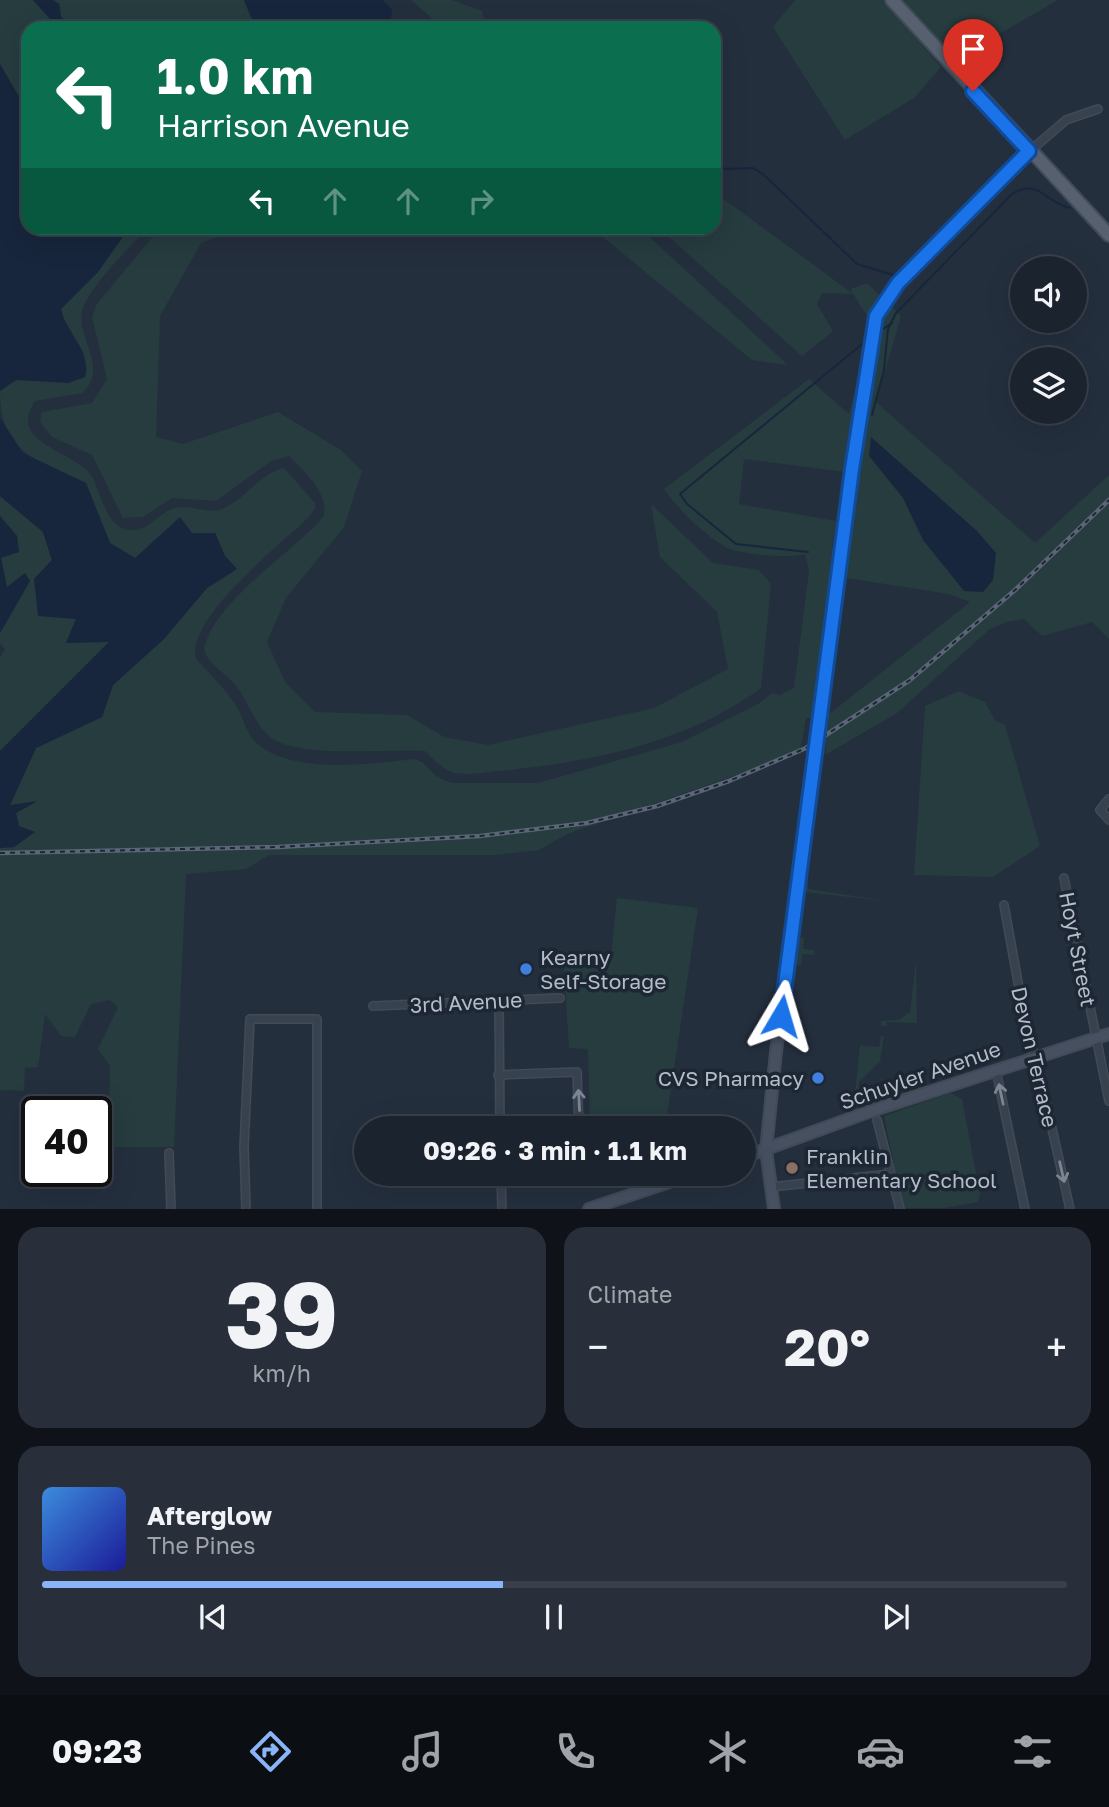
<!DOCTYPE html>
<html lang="en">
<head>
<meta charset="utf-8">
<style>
	:root { --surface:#1b232e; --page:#282f3a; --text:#f1f3f6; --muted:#a0a4aa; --line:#39404a; --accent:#8ab4f8 }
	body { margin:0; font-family:"Golos Text",sans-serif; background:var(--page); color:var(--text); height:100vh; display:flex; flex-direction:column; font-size:26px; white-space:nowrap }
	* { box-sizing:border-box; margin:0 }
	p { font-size:23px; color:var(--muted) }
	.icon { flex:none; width:38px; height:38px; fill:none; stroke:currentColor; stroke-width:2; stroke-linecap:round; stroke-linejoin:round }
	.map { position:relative; height:1209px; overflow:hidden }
	.sheet { display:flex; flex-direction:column; gap:18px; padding:18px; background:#0f1319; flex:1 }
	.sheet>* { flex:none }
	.guide { position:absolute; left:21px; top:21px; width:700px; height:214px; border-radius:21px; box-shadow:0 7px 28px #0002,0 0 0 2px var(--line); background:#0b6e4f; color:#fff; overflow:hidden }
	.buttons { position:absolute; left:1010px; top:256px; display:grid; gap:14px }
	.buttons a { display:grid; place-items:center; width:77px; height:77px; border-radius:50%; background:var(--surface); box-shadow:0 7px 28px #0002,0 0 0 2px var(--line); font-size:35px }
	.speed { position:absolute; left:21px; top:1096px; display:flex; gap:14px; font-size:35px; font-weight:700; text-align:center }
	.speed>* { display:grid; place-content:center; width:91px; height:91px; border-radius:50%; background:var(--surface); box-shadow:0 7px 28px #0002,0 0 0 2px var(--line); line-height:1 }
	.speed .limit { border:4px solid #111; border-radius:10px; background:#fff; color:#111 }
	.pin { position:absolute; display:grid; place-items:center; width:60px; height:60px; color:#fff; margin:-72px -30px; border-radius:50% 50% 50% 0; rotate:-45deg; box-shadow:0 0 7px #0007 }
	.pin .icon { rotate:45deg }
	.me { position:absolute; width:77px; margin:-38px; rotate:7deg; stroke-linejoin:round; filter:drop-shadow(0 0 5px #0008) }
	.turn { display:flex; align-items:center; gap:24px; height:147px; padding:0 21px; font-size:32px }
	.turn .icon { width:91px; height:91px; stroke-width:2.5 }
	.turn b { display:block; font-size:49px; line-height:60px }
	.lanes { display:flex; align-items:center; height:66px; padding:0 21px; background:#0003; justify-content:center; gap:35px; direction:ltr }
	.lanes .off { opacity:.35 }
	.big { font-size:52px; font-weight:700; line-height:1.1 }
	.sheet .tile { flex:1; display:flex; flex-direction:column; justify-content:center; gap:10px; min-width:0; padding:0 24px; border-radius:21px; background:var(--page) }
	.sheet .dial { align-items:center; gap:0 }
	.dial b { font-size:91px; line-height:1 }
	.song { display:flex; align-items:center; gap:21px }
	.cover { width:84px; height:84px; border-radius:10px; background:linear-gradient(135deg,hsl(210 70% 55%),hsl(240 70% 35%)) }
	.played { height:7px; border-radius:4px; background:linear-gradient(90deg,var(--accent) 45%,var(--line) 45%) }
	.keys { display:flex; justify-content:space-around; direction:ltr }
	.heat { display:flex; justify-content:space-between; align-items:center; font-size:38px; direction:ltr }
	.sheet .tiles { flex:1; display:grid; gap:18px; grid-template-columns:1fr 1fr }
	.tile:last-child { grid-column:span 2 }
	.trip { position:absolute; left:354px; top:1116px; width:402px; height:70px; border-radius:35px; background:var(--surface); box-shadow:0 7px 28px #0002,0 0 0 2px var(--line); font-weight:700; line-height:70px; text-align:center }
	.menu { display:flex; height:112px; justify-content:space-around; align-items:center; background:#0b0e12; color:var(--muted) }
	.menu .icon { width:49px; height:49px }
	.menu .on { color:var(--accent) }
	.menu b { font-size:32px; color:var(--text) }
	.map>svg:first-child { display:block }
	.green { fill:#263c3f }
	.water { fill:#17263c }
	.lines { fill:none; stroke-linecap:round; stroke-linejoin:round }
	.stream { stroke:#17263c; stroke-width:2 }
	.street-casing { stroke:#414a57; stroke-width:10 }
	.secondary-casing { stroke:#414a57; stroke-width:14 }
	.primary-casing { stroke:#414a57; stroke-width:16 }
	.street { stroke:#38414e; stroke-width:7 }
	.secondary { stroke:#465061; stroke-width:10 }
	.primary { stroke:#56606e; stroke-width:12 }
	.rail-casing { stroke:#5a6575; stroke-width:4.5 }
	.rail { stroke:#1d2633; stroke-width:2; stroke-dasharray:5; stroke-linecap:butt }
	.oneway { stroke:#7c8592 }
	.route-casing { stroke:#114b97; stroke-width:18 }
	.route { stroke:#1a73e8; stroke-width:12 }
	.shop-dot { fill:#3f7fe0; stroke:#1d2633; stroke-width:2.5 }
	.education-dot { fill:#8d6e63; stroke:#1d2633; stroke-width:2.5 }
	.labels { text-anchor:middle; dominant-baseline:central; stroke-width:7; stroke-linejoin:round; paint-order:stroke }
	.street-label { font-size:21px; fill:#b4bcc9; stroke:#1d2633 }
	.poi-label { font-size:21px; fill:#b4bcc9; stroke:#1d2633; text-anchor:start }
</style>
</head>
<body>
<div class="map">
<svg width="1109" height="1209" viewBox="0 0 1109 1209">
	<rect width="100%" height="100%" fill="#242f3e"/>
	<!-- green -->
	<g class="green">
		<polygon points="0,0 33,0 58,28 28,28 28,90 18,96 0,64"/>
		<polygon points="53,0 244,0 252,19 250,28 76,28 61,17 59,4"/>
		<polygon points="411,0 452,0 482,11 486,28 443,28"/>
		<polygon points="795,0 883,0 941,67 914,98 845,140 773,27"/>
		<polygon points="893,0 1058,0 954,60"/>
		<path d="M714 192 852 293 851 289 867 283 901 316 876 402 1035 543 1109 475V639L1092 622 1042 636 1024 619 1007 622 990 629 897 713 825 755 828 715 970 602 949 594 846 578 845 472 744 459 739 504 836 521 832 547 836 552 814 718H806L800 753 567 834 539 850 496 855H269L246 869 186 874 174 1147H108L110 1066 98 1049 118 1007 110 1000 91 1004 75 1037 61 1036 45 1014 38 1067 25 1068 24 1091 0 1090V848L14 847 34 832 19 827 16 813 35 803 10 806 36 748 102 717 113 685 164 639 207 588 236 569 225 556 215 533 135 558 110 543 86 483C37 460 0 453 0 391L16 380H31L84 353 63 320 61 309 98 272 129 228H147C128 249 96 280 84 305 71 335 112 366 82 393L35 401C5 444 79 451 93 478 101 495 108 532 133 530 151 529 159 512 175 508 190 504 207 515 222 509 245 500 260 473 284 468L315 503V508L309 517C281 544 185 619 196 659 211 675 227 690 238 709 243 718 246 730 252 738 282 776 371 764 414 759L422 762 437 777 452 783H538L682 742 758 704 772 693 780 695 794 688 809 571 805 554C788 559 739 555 724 546 701 532 679 510 664 489L809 379 849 414 871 322 853 294 822 293 817 304 833 331 802 356 659 228H714Z"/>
		<path d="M160 228H242L201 243 160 316 156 437 183 444 278 412 341 450 362 471 344 527 286 598 267 642 285 682 315 712 407 715 444 737 488 745 654 708 728 669 717 612 660 557 651 504 713 563 759 570 771 584 761 688C690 741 596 761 509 770 493 771 471 776 455 773 443 770 434 760 425 751 388 748 294 760 268 735 252 720 247 698 233 682 224 672 201 660 205 645 219 598 292 553 324 516 328 491 305 473 289 456L271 461 216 501 172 498 143 517 123 518 92 455 52 437 40 422 42 412 92 403 107 379 92 317 97 304Z"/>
		<polygon points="592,228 640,228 788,365 752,360"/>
		<polygon points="0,496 43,532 52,560 34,579 76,619 66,643 110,641 0,751 0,658 5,649 0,643 0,633 30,581 25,574 7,588 1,557 19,552 17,536 0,516"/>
		<polygon points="959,691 985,702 995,720 1005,725 1040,846 993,877 914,875 925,706"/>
		<polygon points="808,881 808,889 886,901 805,892"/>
		<polygon points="617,898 698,908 665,1129 590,1129 588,1049 569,1048 563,951 611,957"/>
		<polygon points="800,937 804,938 803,949 814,950 814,955 802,954 801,965 796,965"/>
		<polygon points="916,960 917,1023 887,1022 886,1026 881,1026 881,1021 899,1020 910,1012"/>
		<polygon points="881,1036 884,1036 880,1061 859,1082 857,1110 852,1111 848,1101 854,1101 860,1045 865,1046 865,1049 866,1046 879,1047"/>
		<polygon points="950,1093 962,1099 980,1195 978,1202 944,1208 903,1208 884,1116"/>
	</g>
	<!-- water -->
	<g class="water">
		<polygon points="33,0 53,0 59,4 61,17 76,28 58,28"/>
		<polygon points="244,0 383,0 392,10 391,20 397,27 250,28 252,19"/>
		<path d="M0 64 18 95 28 90V228H129L98 272 61 309C66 333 92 351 85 377L68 383 16 380 0 391Z"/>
		<polygon points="0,418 23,453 86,483 110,543 135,558 180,517 192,533 215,533 225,556 237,569 207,588 164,639 113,685 102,717 36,748 10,805 37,801 16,813 19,826 35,832 14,847 0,848 0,751 109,642 66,643 76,619 38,616 34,579 52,560 43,532 0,496"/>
		<polygon points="871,437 977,531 996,553 993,580 983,592 964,591 923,540 903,498 869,456"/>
		<polygon points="0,516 17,536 19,552 1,558 7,587 25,573 30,581 0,633"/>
	</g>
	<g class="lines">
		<!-- stream -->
		<g class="stream">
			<polyline points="714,158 724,169 753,168 763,174 857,264 893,275"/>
			<polyline points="877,333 892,323"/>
			<path d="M872 415 884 370 888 329 896 313 1012 194C1041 178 1043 202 1070 208"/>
			<polyline points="808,552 736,544 687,504 680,494 867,340"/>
		</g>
		<!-- street casing -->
		<g class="street-casing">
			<g id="street">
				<polyline points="1030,151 1066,120 1098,109"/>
				<polyline points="1109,799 1100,810 1109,820"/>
				<polyline points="1064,878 1109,1101"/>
				<polyline points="1004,905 1029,1043 1036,1057 1070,1209"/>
				<polyline points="499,1000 500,1129"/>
				<polyline points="373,1006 560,998"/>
				<polyline points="996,1070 1025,1209"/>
				<polyline points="498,1075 577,1072 579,1129"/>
				<polyline points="877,1120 900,1209"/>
				<polyline points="169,1153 171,1209"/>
				<polyline points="501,1174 502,1209"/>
				<polyline points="771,1187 890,1174"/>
				<polyline points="246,1209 244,1147 250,1019 317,1019 317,1209"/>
			</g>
		</g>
		<!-- secondary casing -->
		<g class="secondary-casing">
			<g id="secondary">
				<polyline points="744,1157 874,1110 1109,1034"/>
				<polyline points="589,1209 693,1174"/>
				<polyline points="774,1209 766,1150 776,1052 848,501 875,316 898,283 1029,151"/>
			</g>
		</g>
		<!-- primary casing -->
		<g class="primary-casing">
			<polyline id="primary" points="892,0 1109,235"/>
		</g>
		<!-- street -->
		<use href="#street" class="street"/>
		<!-- secondary -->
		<use href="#secondary" class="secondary"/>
		<!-- primary -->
		<use href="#primary" class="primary"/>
		<!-- rail casing -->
		<g class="rail-casing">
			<polyline id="rail" points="0,853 278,847 480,836 587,823 657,806 729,781 806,748 910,680 1015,590 1109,500"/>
		</g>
		<!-- rail -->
		<use href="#rail" class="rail"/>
	</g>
	<!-- one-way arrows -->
	<defs><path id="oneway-shaft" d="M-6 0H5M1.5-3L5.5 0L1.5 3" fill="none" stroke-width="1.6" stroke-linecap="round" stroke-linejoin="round" transform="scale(1.75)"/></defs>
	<g class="oneway">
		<use href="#oneway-shaft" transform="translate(1001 1094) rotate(-102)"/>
		<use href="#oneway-shaft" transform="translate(579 1100) rotate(-93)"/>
		<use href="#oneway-shaft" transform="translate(1062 1172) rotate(77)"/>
	</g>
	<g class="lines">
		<!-- route casing -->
		<g class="route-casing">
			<polyline id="route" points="781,1016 852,469 876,316 898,283 1029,151 973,91"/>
		</g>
		<!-- route -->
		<use href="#route" class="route"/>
	</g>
	<!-- markers -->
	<g class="shop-dot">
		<circle cx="526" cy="969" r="7"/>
		<circle cx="818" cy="1078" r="7"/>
	</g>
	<circle class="education-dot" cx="792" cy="1168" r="7"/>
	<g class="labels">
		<!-- street labels -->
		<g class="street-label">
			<text transform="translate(1078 949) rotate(79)">Hoyt Street</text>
			<text transform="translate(466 1002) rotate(-3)">3rd Avenue</text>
			<text transform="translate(1035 1057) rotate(77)">Devon Terrace</text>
			<text transform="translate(920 1075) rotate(-19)">Schuyler Avenue</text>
		</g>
		<!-- poi labels -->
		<g class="poi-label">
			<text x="540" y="957">Kearny<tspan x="540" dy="24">Self-Storage</tspan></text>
			<text x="804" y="1078" text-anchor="end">CVS Pharmacy</text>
			<text x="806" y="1156">Franklin<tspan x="806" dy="24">Elementary School</tspan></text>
		</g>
	</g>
</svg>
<div class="buttons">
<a><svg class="icon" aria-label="sound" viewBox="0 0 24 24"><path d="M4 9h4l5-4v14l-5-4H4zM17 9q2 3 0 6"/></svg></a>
<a><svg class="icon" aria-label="layers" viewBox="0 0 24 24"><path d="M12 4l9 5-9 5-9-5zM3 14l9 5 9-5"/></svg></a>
</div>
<div class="speed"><div class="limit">40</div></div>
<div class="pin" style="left:973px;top:91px;background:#d93025"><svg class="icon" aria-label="arrive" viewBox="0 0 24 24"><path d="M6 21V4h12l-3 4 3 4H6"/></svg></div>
<svg class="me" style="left:781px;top:1016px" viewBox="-20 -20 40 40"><path d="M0-17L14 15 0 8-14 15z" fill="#1a73e8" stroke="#fff" stroke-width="4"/></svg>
<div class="trip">09:26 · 3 min · 1.1 km</div>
<div class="guide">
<div class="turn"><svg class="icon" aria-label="left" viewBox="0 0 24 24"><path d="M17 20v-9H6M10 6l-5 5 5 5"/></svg><div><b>1.0 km</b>Harrison Avenue</div></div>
<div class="lanes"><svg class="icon" aria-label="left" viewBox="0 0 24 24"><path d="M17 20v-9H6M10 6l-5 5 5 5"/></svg><svg class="icon off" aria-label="ahead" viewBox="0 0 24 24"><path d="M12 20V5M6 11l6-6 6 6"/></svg><svg class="icon off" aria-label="ahead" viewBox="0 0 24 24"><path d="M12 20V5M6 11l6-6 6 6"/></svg><svg class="icon off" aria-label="right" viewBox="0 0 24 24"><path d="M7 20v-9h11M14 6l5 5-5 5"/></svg></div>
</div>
</div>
<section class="sheet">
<div class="tiles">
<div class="tile dial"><b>39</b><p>km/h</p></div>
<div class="tile"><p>Climate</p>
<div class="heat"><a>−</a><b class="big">20°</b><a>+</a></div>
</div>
<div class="tile">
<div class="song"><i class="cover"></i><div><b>Afterglow</b><p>The Pines</p></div></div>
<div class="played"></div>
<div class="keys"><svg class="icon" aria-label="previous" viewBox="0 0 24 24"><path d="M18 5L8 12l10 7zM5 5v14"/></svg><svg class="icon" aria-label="pause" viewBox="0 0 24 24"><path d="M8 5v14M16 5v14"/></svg><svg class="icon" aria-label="next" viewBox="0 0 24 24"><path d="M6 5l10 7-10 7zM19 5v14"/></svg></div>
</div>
</div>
</section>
<nav class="menu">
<b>09:23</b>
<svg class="icon on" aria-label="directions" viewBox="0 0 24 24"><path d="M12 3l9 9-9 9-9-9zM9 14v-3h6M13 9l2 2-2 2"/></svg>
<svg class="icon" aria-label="music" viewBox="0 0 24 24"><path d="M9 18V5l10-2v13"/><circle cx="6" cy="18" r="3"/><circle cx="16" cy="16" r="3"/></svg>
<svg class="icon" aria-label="phone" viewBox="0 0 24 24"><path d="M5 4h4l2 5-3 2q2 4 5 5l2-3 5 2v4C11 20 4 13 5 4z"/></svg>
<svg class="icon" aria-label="climate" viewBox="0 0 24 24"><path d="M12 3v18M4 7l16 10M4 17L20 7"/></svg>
<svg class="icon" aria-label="car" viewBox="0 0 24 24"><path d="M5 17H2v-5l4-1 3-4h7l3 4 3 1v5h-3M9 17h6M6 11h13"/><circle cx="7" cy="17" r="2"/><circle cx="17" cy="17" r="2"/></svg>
<svg class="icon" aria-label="filters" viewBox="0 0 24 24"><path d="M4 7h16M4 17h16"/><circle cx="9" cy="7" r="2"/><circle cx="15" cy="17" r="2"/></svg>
</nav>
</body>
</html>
